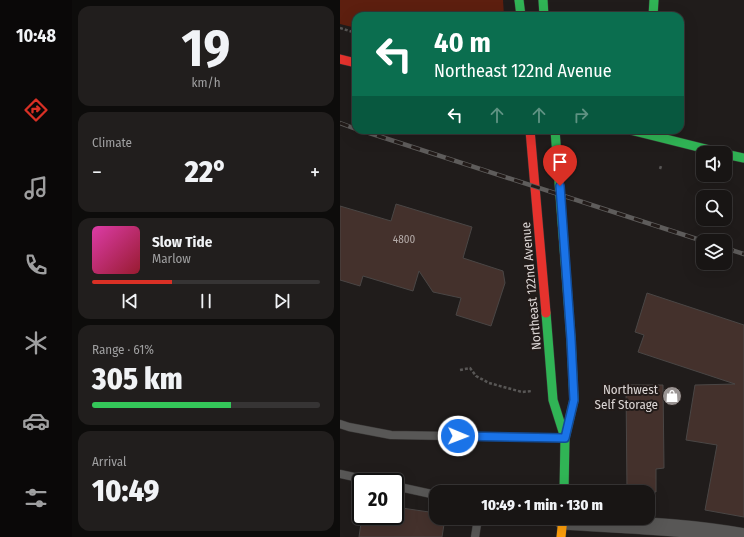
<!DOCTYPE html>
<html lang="en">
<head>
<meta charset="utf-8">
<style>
	:root { --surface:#181514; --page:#211e1d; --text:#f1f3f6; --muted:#9f9fa0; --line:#363434; --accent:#d93025 }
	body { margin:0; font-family:"Fira Sans Condensed",sans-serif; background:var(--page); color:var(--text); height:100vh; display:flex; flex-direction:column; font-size:15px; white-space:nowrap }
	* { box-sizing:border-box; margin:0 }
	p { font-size:13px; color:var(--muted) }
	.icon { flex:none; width:22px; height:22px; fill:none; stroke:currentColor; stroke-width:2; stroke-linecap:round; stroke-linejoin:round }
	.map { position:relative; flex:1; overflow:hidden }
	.sheet { display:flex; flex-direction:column; gap:6px; padding:6px; background:#0d0c0b; width:268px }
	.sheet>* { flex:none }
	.banner { position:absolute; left:12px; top:12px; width:332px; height:122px; border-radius:12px; box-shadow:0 4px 16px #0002,0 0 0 1px var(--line); background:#0b6e4f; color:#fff; overflow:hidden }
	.controls { position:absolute; left:356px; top:146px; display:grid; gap:8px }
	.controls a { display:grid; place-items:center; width:36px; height:36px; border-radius:8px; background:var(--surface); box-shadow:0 4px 16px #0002,0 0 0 1px var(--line); font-size:20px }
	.speed { position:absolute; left:12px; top:473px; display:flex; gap:8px; font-size:20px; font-weight:700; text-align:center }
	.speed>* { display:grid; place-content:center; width:52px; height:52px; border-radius:50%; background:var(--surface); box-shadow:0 4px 16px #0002,0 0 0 1px var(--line); line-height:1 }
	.speed .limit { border:2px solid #111; border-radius:6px; background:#fff; color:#111 }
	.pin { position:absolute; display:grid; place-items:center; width:34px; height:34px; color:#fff; margin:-41px -17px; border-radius:50% 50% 50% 0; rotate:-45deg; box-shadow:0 0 4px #0007 }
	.pin .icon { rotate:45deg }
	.me { position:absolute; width:44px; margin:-22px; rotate:91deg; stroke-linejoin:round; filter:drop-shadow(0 0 3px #0008) }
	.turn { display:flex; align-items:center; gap:14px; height:84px; padding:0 16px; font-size:18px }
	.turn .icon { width:52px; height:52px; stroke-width:2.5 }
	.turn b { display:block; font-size:28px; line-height:34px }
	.lanes { display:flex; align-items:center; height:38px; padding:0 16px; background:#0003; justify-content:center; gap:20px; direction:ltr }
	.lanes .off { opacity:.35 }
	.big { font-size:30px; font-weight:800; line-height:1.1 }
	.sheet .widget { flex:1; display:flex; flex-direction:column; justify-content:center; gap:6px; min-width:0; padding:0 14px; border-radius:12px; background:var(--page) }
	.sheet .dial { align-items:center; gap:0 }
	.dial b { font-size:52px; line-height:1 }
	.song { display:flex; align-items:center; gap:12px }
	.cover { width:48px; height:48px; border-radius:6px; background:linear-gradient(135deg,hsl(320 70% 55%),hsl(350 70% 35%)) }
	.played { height:4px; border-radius:2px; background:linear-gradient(90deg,var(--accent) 35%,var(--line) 35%) }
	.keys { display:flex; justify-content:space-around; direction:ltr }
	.heat { display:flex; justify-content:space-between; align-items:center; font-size:22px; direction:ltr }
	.charge { height:6px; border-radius:3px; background:linear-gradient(90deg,#34c759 61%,var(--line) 0) }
	.trip { position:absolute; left:89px; top:485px; width:226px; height:40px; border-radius:12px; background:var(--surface); box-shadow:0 4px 16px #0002,0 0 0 1px var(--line); font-weight:800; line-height:40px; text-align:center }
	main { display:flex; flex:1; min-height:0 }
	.dock { display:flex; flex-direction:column; width:72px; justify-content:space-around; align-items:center; background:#0a0808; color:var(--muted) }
	.dock .icon { width:28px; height:28px }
	.dock .on { color:var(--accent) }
	.dock b { font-size:18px; color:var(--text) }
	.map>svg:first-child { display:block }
	.green { fill:#5d1f0f }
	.building { fill:#44312c; stroke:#4a4645 }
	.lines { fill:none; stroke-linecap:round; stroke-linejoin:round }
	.lane-casing { stroke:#393736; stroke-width:9 }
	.street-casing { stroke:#393736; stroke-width:18 }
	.fast-casing { stroke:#393736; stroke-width:10 }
	.slow-casing { stroke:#393736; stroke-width:10 }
	.jam-casing { stroke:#393736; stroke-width:10 }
	.path { stroke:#585655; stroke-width:2.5; stroke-dasharray:3 2; stroke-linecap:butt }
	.lane { stroke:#585756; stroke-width:8 }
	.street { stroke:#585756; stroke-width:17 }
	.fast { stroke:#30b455; stroke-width:9 }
	.slow { stroke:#ff9f0a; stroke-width:9 }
	.jam { stroke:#e5322d; stroke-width:9 }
	.rail-casing { stroke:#5e5c5b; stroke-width:4.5 }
	.rail { stroke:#221b19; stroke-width:3; stroke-dasharray:9; stroke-linecap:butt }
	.route-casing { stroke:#114b97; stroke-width:10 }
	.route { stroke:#1a73e8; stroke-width:7 }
	.labels { text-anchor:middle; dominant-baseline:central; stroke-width:4; stroke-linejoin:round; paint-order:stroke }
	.number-label { font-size:11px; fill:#b5acaa }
	.street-label { font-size:13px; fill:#dbd5d4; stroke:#221b19 }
	.poi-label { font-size:13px; fill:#dbd5d4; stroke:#221b19; text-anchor:end }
</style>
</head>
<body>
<main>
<nav class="dock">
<b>10:48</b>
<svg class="icon on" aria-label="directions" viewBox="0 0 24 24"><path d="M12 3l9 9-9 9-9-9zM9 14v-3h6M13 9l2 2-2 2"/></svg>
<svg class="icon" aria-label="music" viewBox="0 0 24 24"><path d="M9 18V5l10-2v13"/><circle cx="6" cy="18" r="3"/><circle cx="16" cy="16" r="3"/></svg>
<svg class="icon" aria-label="phone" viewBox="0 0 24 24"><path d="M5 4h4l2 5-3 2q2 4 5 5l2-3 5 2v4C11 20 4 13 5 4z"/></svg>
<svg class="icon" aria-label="climate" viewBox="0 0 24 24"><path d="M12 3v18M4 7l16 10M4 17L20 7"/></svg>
<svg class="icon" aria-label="car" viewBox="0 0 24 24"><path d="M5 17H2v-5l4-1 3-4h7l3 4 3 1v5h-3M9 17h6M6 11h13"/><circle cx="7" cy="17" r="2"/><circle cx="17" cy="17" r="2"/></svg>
<svg class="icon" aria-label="filters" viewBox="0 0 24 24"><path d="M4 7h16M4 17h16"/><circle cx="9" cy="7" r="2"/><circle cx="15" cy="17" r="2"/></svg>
</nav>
<section class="sheet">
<div class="widget dial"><b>19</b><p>km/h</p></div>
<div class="widget"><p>Climate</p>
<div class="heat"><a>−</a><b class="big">22°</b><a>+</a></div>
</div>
<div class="widget">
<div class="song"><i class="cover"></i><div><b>Slow Tide</b><p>Marlow</p></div></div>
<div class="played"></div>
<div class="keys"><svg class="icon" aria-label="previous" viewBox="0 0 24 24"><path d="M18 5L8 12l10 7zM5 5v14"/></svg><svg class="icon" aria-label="pause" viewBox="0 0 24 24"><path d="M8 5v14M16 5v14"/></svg><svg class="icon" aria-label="next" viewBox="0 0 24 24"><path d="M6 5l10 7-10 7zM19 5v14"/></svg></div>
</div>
<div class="widget"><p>Range · 61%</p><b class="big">305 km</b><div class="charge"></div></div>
<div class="widget"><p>Arrival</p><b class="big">10:49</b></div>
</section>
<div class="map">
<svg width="404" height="537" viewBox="0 0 404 537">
	<rect width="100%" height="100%" fill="#201c1b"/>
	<!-- green -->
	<polygon class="green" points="0,0 163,0 164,16 16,16 16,28 0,24"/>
	<!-- building -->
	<g class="building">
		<polygon points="56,204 132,227 123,258 163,271 165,283 151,326 116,315 121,298 93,292 79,271 73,291 23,276 20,286 0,280 0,206 51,221"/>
		<polygon points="307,293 404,325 404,517 365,510 377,445 346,440 355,385 395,384 298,352 304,335 295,332"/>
		<polygon points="286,385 323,385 324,468 316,469 316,492 287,492"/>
		<polygon points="55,507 96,513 96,518 105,518 102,537 19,537 22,516 55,516"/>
	</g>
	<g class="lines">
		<!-- lane casing -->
		<g class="lane-casing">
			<g id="lane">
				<polyline points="0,424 9,427 51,435 224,438"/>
				<polyline points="0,474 37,482"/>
				<polyline points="55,486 96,495"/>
				<polyline points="203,518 222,521"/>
				<polyline points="135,537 138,518"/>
			</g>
		</g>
		<!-- street casing -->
		<g class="street-casing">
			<path id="street" d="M223 521C283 525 344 526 404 537"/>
		</g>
		<!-- fast casing -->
		<g class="fast-casing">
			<g id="fast">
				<polyline points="179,0 181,16"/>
				<polyline points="203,0 204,16"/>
				<polyline points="313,16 314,0"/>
				<polyline points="215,130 231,339 234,400 225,438 224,492"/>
				<polyline points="290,130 382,153"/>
				<polyline points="385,154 404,158"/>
				<polyline points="206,313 213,400 225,438"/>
			</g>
		</g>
		<!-- slow casing -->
		<g class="slow-casing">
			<polyline id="slow" points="221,537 223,518"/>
		</g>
		<!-- jam casing -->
		<g class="jam-casing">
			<g id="jam">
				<polyline points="0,59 16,63"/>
				<polyline points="190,130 206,313"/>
			</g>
		</g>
		<!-- path -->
		<g class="path">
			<polyline points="0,28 16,33"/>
			<polyline points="320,169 321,166"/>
			<polyline points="120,370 130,368 136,376 149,383 182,392 192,391"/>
		</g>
		<!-- lane -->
		<use href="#lane" class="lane"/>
		<!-- street -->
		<use href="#street" class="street"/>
		<!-- fast -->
		<use href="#fast" class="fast"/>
		<!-- slow -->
		<use href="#slow" class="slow"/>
		<!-- jam -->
		<use href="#jam" class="jam"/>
		<!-- rail casing -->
		<g class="rail-casing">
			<g id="rail">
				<polyline points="0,123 16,129"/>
				<polyline points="20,130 363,241"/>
				<polyline points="385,248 404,254"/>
			</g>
		</g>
		<!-- rail -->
		<use href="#rail" class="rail"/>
	</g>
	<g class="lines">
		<!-- route casing -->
		<g class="route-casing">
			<polyline id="route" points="118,436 225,438 234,400 231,339 220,186"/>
		</g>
		<!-- route -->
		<use href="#route" class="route"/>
	</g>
	<!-- icons -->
	<defs>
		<g id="shop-disc" transform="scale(1)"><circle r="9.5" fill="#9a9493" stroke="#221b19"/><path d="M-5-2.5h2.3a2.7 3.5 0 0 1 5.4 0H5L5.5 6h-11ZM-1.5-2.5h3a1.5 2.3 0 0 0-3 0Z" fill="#fff"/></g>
	</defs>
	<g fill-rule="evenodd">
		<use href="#shop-disc" x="332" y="396"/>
	</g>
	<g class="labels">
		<!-- number labels -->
		<g class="number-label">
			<text x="64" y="239">4800</text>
		</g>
		<!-- street labels -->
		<g class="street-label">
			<text transform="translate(191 286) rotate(-95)">Northeast 122nd Avenue</text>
		</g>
		<!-- poi labels -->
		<g class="poi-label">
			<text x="318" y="389">Northwest<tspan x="318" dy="15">Self Storage</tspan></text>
		</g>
	</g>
</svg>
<div class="controls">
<a><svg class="icon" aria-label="sound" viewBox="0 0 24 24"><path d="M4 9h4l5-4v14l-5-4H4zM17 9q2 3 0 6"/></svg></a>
<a><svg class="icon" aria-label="search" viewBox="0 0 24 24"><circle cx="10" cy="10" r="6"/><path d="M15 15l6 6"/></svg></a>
<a><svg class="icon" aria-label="layers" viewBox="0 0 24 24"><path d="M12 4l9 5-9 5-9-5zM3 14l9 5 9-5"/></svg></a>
</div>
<div class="speed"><div class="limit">20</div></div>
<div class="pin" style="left:220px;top:186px;background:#d93025"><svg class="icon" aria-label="arrive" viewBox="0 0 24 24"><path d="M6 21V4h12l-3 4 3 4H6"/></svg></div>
<svg class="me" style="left:118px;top:436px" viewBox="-20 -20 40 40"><circle r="17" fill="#1a73e8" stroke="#fff" stroke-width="3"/><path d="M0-11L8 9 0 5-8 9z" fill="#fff"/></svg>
<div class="trip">10:49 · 1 min · 130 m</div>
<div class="banner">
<div class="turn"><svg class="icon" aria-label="left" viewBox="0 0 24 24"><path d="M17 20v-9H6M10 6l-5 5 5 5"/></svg><div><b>40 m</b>Northeast 122nd Avenue</div></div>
<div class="lanes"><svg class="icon" aria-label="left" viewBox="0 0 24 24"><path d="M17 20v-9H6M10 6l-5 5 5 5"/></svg><svg class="icon off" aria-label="ahead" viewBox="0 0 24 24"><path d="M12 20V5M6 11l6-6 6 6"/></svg><svg class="icon off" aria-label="ahead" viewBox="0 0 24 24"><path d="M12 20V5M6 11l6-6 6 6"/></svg><svg class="icon off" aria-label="right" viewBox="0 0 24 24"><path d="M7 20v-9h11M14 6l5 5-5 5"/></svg></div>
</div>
</div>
</main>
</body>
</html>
